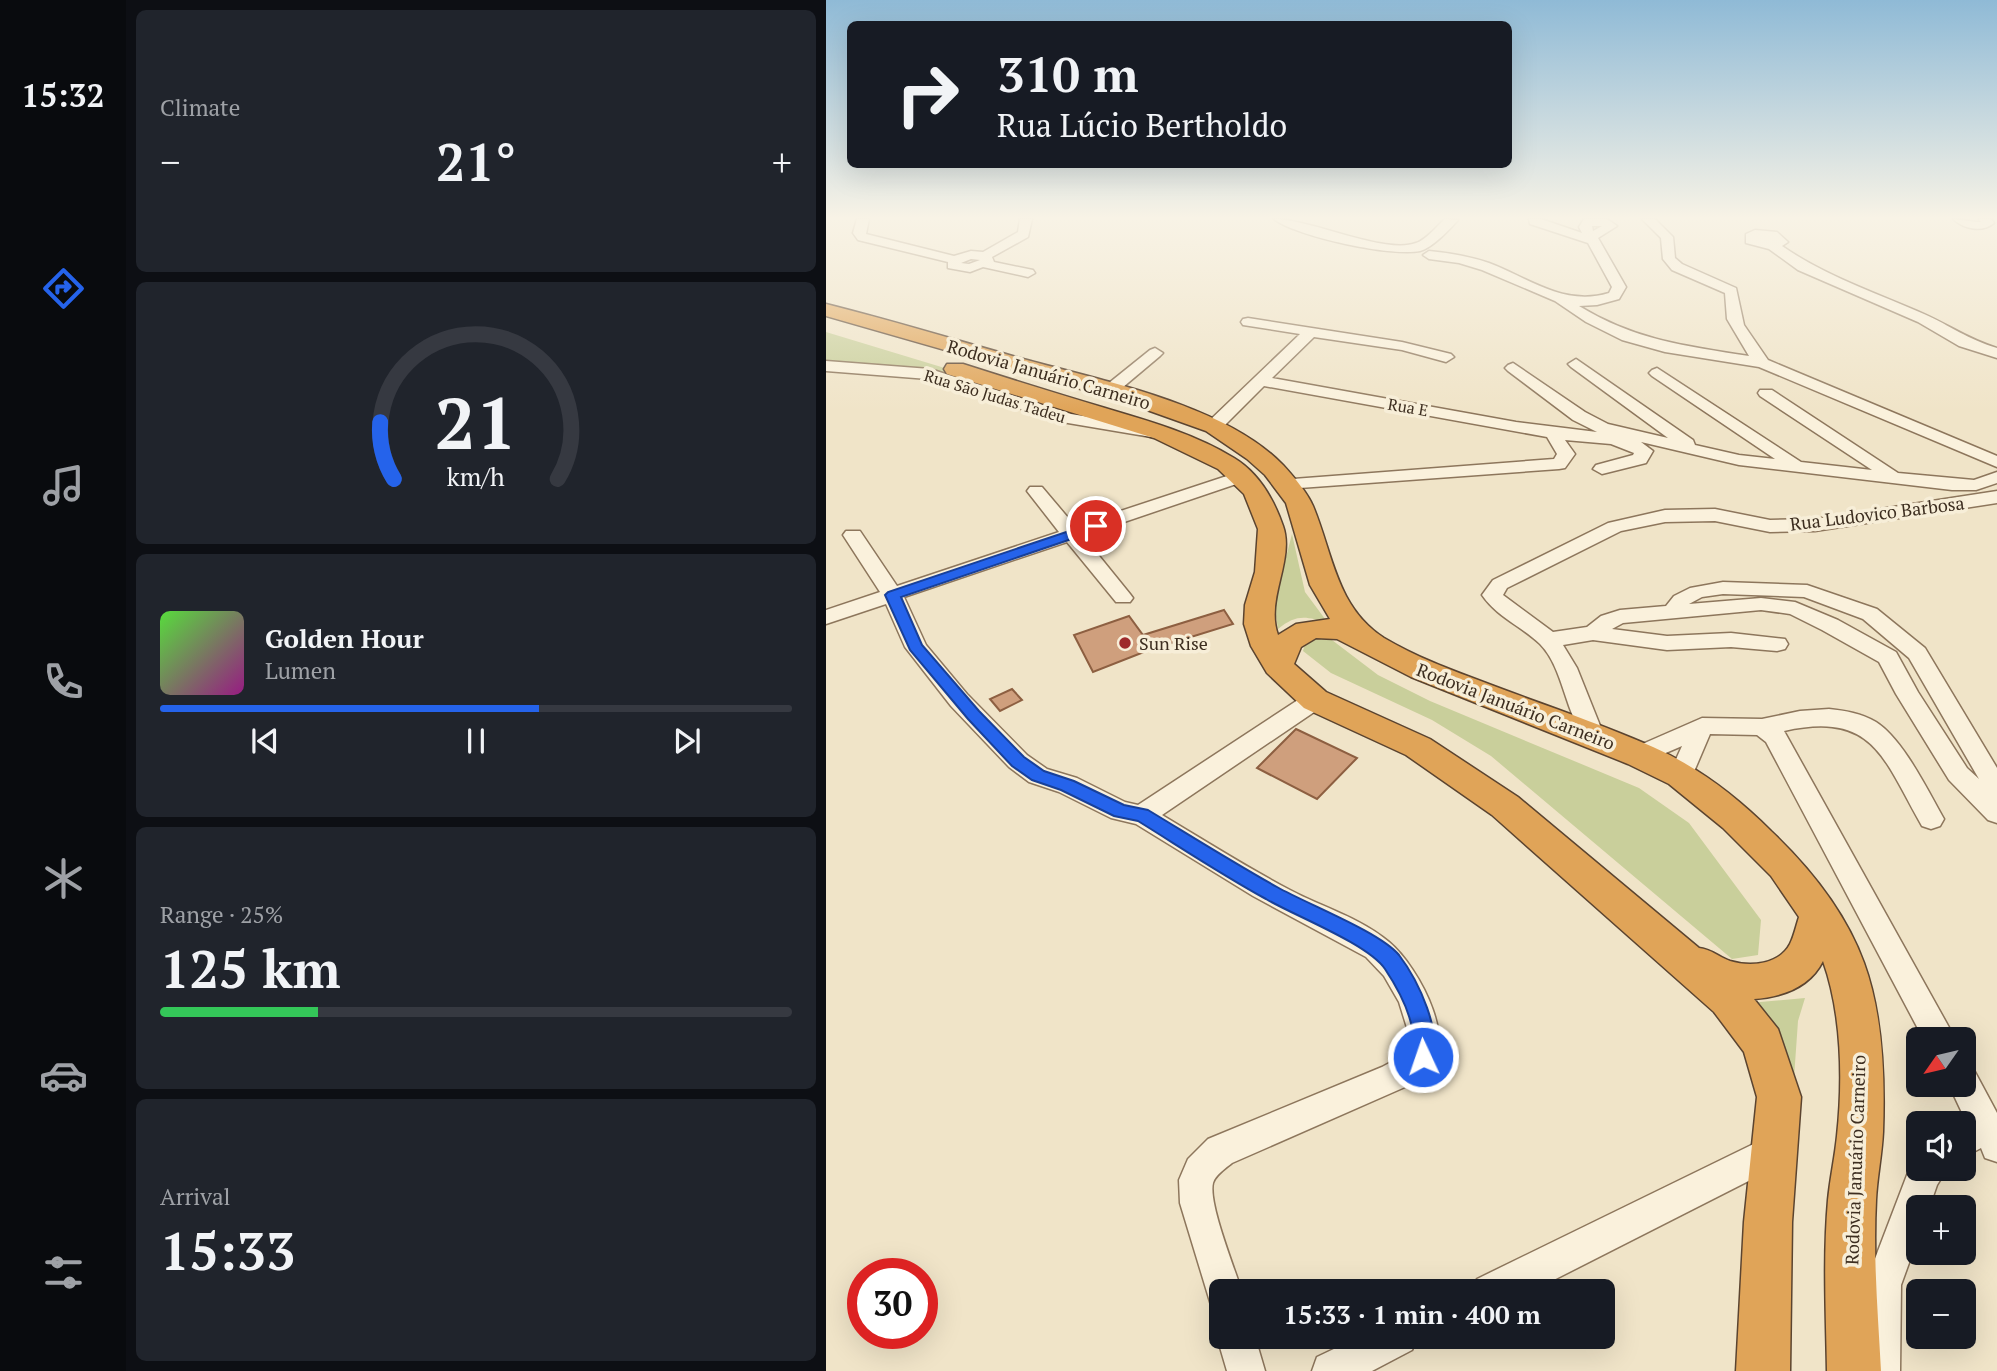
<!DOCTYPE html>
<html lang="en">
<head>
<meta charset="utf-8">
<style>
	:root { --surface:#171b24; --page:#20242c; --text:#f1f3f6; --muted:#9ea1a6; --line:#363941; --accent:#2563eb }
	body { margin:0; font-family:"PT Serif",serif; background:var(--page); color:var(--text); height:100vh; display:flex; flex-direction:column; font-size:26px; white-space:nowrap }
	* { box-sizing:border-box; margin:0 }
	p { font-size:23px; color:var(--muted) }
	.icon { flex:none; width:38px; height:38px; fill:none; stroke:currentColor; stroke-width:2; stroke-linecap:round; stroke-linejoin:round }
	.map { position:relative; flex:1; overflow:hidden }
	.details { display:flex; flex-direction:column; gap:10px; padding:10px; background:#0d0f14; width:700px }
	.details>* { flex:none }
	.top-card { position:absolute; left:21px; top:21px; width:665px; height:147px; border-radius:10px; box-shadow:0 7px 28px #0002; background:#171b24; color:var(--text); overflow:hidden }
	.needle { width:46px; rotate:236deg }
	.buttons { position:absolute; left:1080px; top:1027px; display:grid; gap:14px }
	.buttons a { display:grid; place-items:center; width:70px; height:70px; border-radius:10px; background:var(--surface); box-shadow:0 7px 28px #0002; font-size:35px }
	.speed { position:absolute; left:21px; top:1258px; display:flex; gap:14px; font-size:35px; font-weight:700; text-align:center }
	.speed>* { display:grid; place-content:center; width:91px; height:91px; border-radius:50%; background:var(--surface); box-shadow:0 7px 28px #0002; line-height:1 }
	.speed .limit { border:10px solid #d22; background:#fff; color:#111 }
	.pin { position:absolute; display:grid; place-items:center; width:60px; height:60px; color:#fff; margin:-30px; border:4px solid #fff; border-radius:50%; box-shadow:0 2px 7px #0007 }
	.me { position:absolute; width:77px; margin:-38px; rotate:357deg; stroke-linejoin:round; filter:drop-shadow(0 0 5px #0008) }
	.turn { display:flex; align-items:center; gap:24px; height:147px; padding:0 35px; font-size:32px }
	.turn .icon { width:91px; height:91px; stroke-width:2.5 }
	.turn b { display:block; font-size:49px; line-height:60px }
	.big { font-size:52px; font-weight:800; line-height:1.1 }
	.details .widget { flex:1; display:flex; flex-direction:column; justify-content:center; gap:10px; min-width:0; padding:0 24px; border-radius:10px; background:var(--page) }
	.details .dial { align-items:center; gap:0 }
	.dial svg { height:182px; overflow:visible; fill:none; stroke:var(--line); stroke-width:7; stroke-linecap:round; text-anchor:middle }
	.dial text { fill:var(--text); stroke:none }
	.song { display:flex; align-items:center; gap:21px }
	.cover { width:84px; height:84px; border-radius:10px; background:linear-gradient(135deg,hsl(110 70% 55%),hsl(310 70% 35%)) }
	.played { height:7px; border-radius:4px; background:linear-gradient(90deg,var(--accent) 60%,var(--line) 60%) }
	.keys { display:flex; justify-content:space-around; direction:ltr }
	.heat { display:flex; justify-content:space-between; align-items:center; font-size:38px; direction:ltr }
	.charge { height:10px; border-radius:5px; background:linear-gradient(90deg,#34c759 25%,var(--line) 0) }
	.trip { position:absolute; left:383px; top:1279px; width:406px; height:70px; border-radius:10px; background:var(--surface); box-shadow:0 7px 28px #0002; font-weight:800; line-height:70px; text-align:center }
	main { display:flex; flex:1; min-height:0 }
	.tab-bar { display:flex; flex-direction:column; width:126px; justify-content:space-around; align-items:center; background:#090b0e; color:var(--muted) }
	.tab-bar .icon { width:49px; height:49px }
	.tab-bar .current { color:var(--accent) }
	.tab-bar b { font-size:32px; color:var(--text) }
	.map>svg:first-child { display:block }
	.green { fill:#c9cf9b }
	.building { fill:#cf9f7d; stroke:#8d5f41; stroke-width:2 }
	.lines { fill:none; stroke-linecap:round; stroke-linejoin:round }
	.minor-casing { stroke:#8d765c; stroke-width:3 }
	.highway-casing { stroke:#5b4430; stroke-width:3 }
	.minor { fill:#faf1dc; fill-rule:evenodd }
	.highway { fill:#e0a458; fill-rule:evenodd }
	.route { fill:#2563eb; stroke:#184099; stroke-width:2 }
	.poi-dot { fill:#9e2a2b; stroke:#f7eed8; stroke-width:2.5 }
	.labels { text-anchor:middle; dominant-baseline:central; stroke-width:7; stroke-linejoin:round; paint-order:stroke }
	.far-street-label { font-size:16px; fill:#3d2e20; stroke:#f7eed8 }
	.street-label { font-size:18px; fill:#3d2e20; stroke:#f7eed8 }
	.poi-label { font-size:18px; fill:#3d2e20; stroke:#f7eed8; text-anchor:start }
</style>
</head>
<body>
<main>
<nav class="tab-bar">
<b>15:32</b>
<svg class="icon current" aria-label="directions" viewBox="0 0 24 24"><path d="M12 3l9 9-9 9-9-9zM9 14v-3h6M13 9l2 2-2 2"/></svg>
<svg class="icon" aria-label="music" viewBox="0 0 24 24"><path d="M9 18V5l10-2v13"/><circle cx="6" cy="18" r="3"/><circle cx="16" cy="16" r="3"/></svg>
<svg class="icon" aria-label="phone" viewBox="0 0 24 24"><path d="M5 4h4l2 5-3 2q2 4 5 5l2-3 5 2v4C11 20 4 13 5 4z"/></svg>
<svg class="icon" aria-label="climate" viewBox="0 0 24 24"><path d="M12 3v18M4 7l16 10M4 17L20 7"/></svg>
<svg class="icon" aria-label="car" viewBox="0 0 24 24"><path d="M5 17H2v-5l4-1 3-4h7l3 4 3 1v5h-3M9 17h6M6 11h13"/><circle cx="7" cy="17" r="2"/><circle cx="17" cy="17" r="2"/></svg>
<svg class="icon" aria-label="filters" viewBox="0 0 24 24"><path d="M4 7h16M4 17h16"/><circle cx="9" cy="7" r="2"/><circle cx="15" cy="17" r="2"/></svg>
</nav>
<section class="details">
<div class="widget"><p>Climate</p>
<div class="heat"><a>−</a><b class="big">21°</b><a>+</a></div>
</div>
<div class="widget dial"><svg viewBox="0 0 100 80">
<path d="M14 69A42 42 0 1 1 86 69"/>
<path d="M14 69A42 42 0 0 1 8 44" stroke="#2563eb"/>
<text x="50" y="56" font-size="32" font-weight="700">21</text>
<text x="50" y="72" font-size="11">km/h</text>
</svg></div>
<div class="widget">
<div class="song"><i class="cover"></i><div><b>Golden Hour</b><p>Lumen</p></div></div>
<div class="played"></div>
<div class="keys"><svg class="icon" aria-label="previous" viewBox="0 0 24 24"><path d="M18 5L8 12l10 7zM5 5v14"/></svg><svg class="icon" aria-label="pause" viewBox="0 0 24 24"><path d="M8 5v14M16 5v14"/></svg><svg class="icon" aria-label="next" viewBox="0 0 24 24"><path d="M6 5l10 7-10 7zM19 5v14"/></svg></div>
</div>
<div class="widget"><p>Range · 25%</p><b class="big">125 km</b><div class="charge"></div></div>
<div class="widget"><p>Arrival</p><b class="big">15:33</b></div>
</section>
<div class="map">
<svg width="1171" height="1371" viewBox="0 0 1171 1371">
	<rect width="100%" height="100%" fill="#f0e4c8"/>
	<!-- green -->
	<g class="green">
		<polygon points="0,332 306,425 261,419 122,377 0,362"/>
		<path d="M466 534 479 592 502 623C480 616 470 614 452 629L448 604Z"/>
		<polygon points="502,637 552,675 604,701 813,788 863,823 935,920 932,955 906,959 665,756 606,720 505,673 477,651 481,638"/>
		<path d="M979 998 972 1021 968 1078C959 1046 952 1023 923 1003Z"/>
	</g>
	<!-- building -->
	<g class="building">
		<polygon points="398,610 407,624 323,650 267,672 248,635 303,616 317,635"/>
		<polygon points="186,689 196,700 174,711 164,699"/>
		<polygon points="470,729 531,758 491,799 431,768"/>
	</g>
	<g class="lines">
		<!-- minor casing -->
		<g class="minor-casing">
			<g id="minor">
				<path d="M31 219H43L40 234 128 256 145 251 157 252 192 232 194 219H206L202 237 166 257 168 262 207 270 209 273 202 277 157 267 144 272 122 268V262L32 240 27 233ZM145 259 154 260 143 264 135 263Z"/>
				<path d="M448 219C485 219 559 255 590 243 600 240 611 226 619 219L632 220C624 229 606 248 594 251 567 257 471 237 448 219Z"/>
				<path d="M703 219H715L756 233 753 227 758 219H781L791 226 772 238 800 287 793 299 771 305 753 306C809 340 859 346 923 356L901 319 899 293 846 270 837 259 835 238 816 219H829L847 237 849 258 856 264 910 288 918 325 942 360 1171 456V467L933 367 839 352 796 340 760 322 729 301 656 270 633 263 603 259 597 255 603 251C623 253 643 256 663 263 703 278 738 307 783 293L786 287 762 243 704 224ZM766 226H776L767 231Z"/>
				<path d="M1127 219 1151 222H1155L1153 219H1165L1168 223C1156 233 1138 229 1127 219Z"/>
				<path d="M929 230 951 232 962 242 956 246C999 276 1050 293 1098 314 1125 326 1141 339 1171 348V358L1133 346 1092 322 972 270 943 249 920 243V234Z"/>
				<polygon points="422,318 576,342 625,354 628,357 620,362 576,350 488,337 446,378 690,422 771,432 747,420 682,371 679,368 682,365 687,363 759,412 782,424 842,438 745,367 742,364 750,359 867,440 869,445 913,455 949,459 826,376 823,373 826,370 831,368 975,462 1046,470 934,396 932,393 934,390 946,390 1072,473 1148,480 1171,472 1171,483 1150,490 1126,490 913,465 815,442 827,451 820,463 776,474 767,469 770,465 807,455 808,453 785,444 739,440 749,454 739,468 733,469 460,489 454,488 451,484 454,480 728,459 731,454 721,437 438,386 394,430 382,430 380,426 382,422 474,334 417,325 415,322 417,319"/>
				<polygon points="329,348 337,353 334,356 290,393 278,393 276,390 278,387 324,350"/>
				<polygon points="0,361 104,369 245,414 331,428 339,433 331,438 236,422 102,379 0,371"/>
				<path d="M416 471 422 472 425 476 422 480 257 536 304 594 307 598 304 602H290L241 542 78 597 100 645 141 694 201 755 221 769 251 778 299 802 312 805 481 694 489 692 497 694 501 700 497 706 336 815C378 840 420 867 464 890 496 907 535 918 563 942 593 967 639 1051 595 1080L406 1163C400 1168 389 1175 387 1183 382 1203 409 1269 416 1292H396V1309L385 1305 354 1203 353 1180 362 1159 382 1139 556 1067 580 1054 584 1045 582 1031 573 1002 558 976 540 957 427 896 310 824 285 818 233 792 203 782 183 767 125 706 79 647 60 604 0 624V610L54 592 17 535 20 531H34L71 586 233 532 201 491 204 487H216L249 526Z"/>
				<path d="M1171 491V503L989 531 944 532 889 521 839 522 795 531 681 588 677 595 727 632 761 627 775 616 794 610 840 606 848 596 864 588 897 582 981 585 1051 609 1099 648 1171 768V823L1162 820 1123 780 1070 694 1053 662 996 630 964 614 935 610 797 623 786 629 841 636 905 633 959 639 962 644 959 649 951 651 905 647 841 650 767 640 737 645 751 668 775 728 770 740 762 742 754 740 750 734C752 724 745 713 742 703 735 683 729 659 714 644 695 626 671 617 656 595L667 580 782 523 839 510 889 509 944 520 989 519ZM897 594 978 597 1037 619 1083 658 1153 779 1141 768 1092 692 1070 652 1012 620 969 602 935 598 863 604 876 597Z"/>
				<path d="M1003 709C1020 711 1035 713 1050 722 1077 739 1102 791 1118 819L1114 826 1105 829 1096 826C1057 758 1048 711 958 731L1130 1040H1098L940 742 931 735 884 734 864 781 855 784 846 781 843 775 856 746 814 764 805 761 802 755 805 749 876 718 936 719 974 711Z"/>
				<polygon points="1138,1068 1149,1072 1171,1113 1171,1162 1159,1158 1155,1148 1138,1157 1138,1124 1133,1124 1139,1119 1123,1085 1138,1085"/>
				<polygon points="948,1134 960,1138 965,1150 960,1162 704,1292 646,1292 651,1279"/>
				<polygon points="1092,1157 1092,1169 1121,1169 1111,1185 1103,1208 1092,1208 1092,1238 1075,1285 1074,1371 1036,1371 1039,1285 1086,1162"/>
				<polygon points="396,1326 396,1337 429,1337 439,1371 401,1371 391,1337"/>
				<polygon points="533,1337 592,1337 586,1350 546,1371 486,1371 491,1357"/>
			</g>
		</g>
		<!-- highway casing -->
		<g class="highway-casing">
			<path id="highway" d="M0 304C64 320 126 339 190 357 271 380 397 403 457 465 467 476 481 492 487 506 507 554 510 607 558 638 590 657 625 670 660 683 715 704 773 723 827 747 872 767 910 796 945 831 983 867 1020 913 1038 963 1057 1015 1059 1077 1057 1132 1056 1155 1051 1177 1050 1200 1047 1257 1052 1314 1055 1371H1001C1000 1314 997 1257 1002 1200 1004 1178 1009 1157 1011 1136 1017 1081 1016 1014 997 961 984 987 956 997 928 999L952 1029 975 1097 966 1222 964 1371H910L918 1222 931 1097 918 1052 888 1012 666 815 580 755 478 708 441 673 425 646 418 624 419 605 429 572 432 529 418 494 392 469 328 438 121 374 118 369 121 364H137C184 379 232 394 279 408 323 421 369 434 408 458 433 473 448 500 457 526 469 560 439 599 452 635L470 624 504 619 484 585 460 503 439 475 421 459 380 431 293 400 0 316ZM490 638 511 639 585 677 802 764 843 784 897 828 945 876 973 917C970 926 968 936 964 944 953 965 924 967 904 961 893 957 885 949 873 948L692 797 604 739 500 692 468 664 475 647Z"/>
		</g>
		<!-- minor -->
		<use href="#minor" class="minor"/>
		<!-- highway -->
		<use href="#highway" class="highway"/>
	</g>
	<!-- sky -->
	<linearGradient id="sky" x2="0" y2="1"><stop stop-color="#8fbad6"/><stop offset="0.53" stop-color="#f8f3e6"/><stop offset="1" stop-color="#f8f3e6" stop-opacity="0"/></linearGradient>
	<rect width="1171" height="411" fill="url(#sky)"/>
	<!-- route -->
	<path class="route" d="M270 522 275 523V529L75 597 96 645 153 711 198 757 218 771 248 781 298 805 322 810C365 836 408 863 451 887 481 904 554 932 573 955 592 980 618 1034 605 1064L597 1067 589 1064C585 1055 588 1044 587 1033 584 1012 571 987 559 969 542 944 469 916 440 899 396 875 354 847 312 821L288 816 235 790 206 780 186 766 142 719 84 650 59 595 62 592Z"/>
	<!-- markers -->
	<circle class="poi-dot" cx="299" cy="643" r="7"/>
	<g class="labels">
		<!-- far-street labels -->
		<g class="far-street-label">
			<text transform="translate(169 396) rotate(17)">Rua São Judas Tadeu</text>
			<text transform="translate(582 407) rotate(10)">Rua E</text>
		</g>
		<!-- street labels -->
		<g class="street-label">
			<text transform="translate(223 374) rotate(16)">Rodovia Januário Carneiro</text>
			<text transform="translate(1051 513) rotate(-7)">Rua Ludovico Barbosa</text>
			<text transform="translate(690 706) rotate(21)">Rodovia Januário Carneiro</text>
			<text transform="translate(1029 1160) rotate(-88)">Rodovia Januário Carneiro</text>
		</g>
		<!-- poi labels -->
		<g class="poi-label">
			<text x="313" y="643">Sun Rise</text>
		</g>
	</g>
</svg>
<div class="buttons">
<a><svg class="needle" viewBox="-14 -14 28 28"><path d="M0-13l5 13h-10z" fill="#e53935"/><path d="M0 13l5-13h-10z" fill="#9ea1a6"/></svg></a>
<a><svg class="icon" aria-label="sound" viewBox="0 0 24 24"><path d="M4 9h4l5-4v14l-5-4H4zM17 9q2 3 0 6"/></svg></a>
<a>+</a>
<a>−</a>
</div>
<div class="speed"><div class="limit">30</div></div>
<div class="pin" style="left:270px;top:526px;background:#d93025"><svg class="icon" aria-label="arrive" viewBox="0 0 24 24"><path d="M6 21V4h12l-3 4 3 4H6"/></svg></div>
<svg class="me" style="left:597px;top:1057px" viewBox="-20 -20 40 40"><circle r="17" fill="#2563eb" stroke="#fff" stroke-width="3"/><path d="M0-11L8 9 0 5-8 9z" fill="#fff"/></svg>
<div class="trip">15:33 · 1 min · 400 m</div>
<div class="top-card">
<div class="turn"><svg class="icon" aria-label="right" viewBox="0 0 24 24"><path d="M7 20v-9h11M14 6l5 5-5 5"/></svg><div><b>310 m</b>Rua Lúcio Bertholdo</div></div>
</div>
</div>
</main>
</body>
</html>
